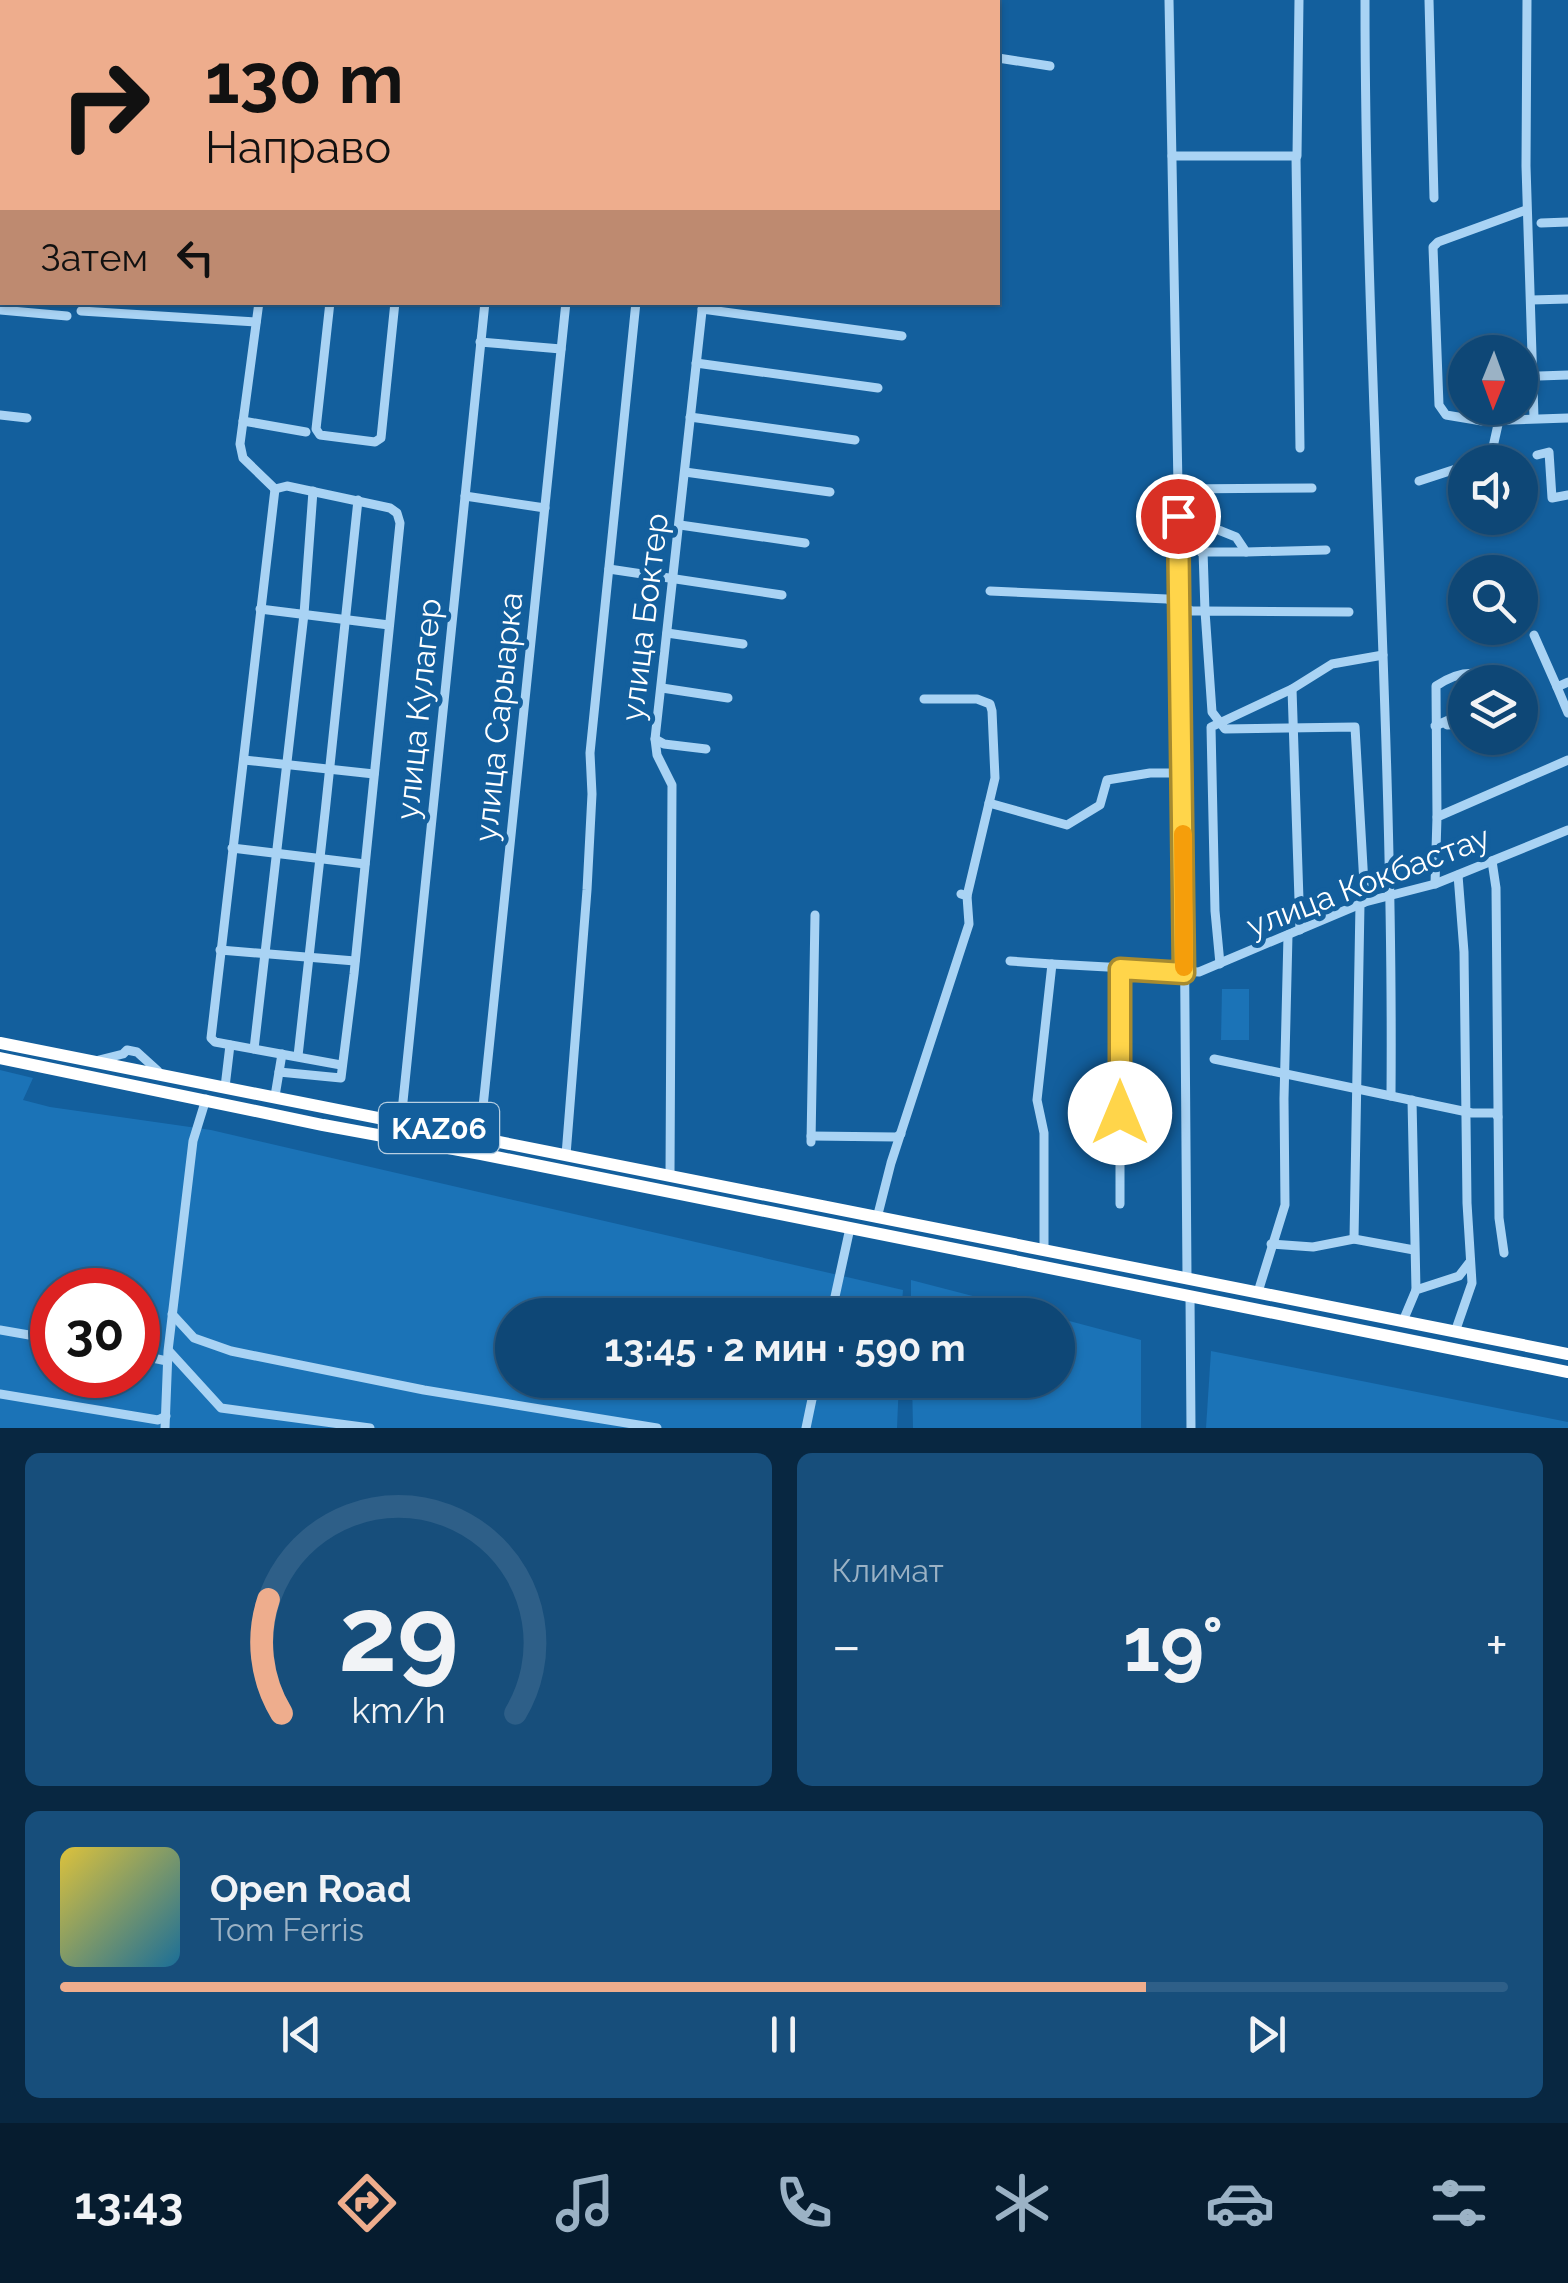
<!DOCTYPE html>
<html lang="ru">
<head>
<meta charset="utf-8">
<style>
	:root { --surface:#0e4776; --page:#174e7b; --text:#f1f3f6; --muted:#9bb2c5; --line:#2e5f88; --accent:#eead8d }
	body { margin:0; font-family:Raleway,sans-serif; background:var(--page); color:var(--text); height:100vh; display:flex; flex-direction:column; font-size:38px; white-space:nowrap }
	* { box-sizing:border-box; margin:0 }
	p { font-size:32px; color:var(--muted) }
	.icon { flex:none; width:55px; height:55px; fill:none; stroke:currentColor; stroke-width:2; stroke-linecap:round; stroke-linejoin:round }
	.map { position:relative; height:1428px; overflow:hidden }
	.side { display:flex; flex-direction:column; gap:25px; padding:25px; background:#082741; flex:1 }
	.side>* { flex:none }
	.banner { position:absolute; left:0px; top:0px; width:1000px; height:305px; box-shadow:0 2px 8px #0004,0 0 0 2px var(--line); background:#eead8d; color:#111; overflow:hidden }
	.needle { width:65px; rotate:181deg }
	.tools { position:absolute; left:1448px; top:335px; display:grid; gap:20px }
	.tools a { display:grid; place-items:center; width:90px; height:90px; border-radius:50%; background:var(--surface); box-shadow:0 2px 8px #0004,0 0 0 2px var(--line); font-size:50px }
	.speed { position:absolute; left:30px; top:1268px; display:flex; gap:20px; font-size:50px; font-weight:700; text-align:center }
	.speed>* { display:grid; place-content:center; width:130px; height:130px; border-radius:50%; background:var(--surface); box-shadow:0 2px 8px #0004,0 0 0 2px var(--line); line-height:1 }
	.speed .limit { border:15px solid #d22; background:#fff; color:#111 }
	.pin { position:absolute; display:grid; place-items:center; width:85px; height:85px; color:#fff; margin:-42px; border:5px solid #fff; border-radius:50%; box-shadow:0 2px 10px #0007 }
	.me { position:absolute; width:110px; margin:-55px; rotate:0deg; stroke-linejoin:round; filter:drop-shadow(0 0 8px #0008) }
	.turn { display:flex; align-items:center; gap:35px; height:210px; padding:0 40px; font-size:45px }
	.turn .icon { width:130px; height:130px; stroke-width:2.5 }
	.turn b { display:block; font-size:70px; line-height:85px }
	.then { display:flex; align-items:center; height:95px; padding:0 40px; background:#0003; gap:20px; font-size:38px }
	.big { font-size:75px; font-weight:700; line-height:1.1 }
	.side .tile { flex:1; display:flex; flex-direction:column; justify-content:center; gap:15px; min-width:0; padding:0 35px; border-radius:15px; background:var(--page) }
	.side .dial { align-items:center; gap:0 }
	.dial svg { height:260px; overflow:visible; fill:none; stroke:var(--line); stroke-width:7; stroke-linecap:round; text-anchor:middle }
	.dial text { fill:var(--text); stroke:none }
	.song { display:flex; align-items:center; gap:30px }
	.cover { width:120px; height:120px; border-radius:15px; background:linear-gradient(135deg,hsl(50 70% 55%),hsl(200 70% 35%)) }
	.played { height:10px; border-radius:5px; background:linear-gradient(90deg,var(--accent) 75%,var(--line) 75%) }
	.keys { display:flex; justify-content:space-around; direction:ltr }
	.heat { display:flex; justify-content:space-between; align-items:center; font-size:55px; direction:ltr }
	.side .tiles { flex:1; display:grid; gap:25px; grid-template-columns:1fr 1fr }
	.tile:last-child { grid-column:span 2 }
	.trip { position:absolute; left:495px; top:1298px; width:580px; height:100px; border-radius:50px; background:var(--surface); box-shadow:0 2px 8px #0004,0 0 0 2px var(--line); font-weight:700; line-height:100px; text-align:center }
	.menu { display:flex; height:160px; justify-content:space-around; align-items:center; background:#061c2f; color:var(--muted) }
	.menu .icon { width:70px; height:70px }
	.menu .active { color:var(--accent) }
	.menu b { font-size:45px; color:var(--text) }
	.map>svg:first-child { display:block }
	.green { fill:#1b73b7; fill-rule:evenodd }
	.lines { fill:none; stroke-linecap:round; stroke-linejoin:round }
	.minor { stroke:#a9d3f4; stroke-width:9 }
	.highway { stroke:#fff; stroke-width:12 }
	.route-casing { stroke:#a68a30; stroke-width:25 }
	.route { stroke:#ffd54a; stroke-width:18 }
	.slow { stroke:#f59e0b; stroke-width:18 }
	.labels { text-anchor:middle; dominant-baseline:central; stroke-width:10; stroke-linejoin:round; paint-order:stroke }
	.shield { fill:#135f9d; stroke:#b8cfe2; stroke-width:2.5 }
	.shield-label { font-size:30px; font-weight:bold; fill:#fff }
	.street-label { font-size:32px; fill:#fff; stroke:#135f9d }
</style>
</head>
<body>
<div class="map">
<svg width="1568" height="1428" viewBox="0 0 1568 1428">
	<rect width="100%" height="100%" fill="#135f9d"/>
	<!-- green -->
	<g class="green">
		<polygon points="1222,989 1249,989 1249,1040 1221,1040"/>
		<path d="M0 1070 33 1078 23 1100 50 1107 211 1130 903 1290 901 1315H512V1380H899L897 1428H0ZM52 1290H138V1375H52Z"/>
		<polygon points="911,1280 1046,1315 911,1315"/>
		<polygon points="1058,1318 1141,1340 1141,1428 913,1428 912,1380 1058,1380"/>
		<polygon points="1211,1351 1568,1422 1568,1428 1206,1428"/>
	</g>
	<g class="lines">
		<!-- minor -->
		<g class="minor">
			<polyline points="104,0 140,2"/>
			<polyline points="1169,0 1183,757 1187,1277"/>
			<path d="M1365 0C1365 366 1394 731 1391 1096"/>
			<polyline points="1429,0 1434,198"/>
			<polyline points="1527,0 1526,166 1534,418"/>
			<polyline points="289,2 290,0"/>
			<polyline points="517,2 517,0"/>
			<polyline points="598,2 598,0"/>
			<polyline points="681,2 681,0"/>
			<polyline points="875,2 875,0"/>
			<polyline points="998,58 1050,66"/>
			<polyline points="0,98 2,98"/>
			<polyline points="1172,156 1297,156 1299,0"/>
			<polyline points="1296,157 1300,448"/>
			<polyline points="1526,210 1438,242 1433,247 1439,405 1446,415 1482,421 1568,418"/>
			<polyline points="1541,223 1568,222"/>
			<polyline points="1531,300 1568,299"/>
			<polyline points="259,302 240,444 243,458 275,489"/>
			<polyline points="330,302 316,429 320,435 375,442 381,438 395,302"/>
			<polyline points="702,309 902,336"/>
			<polyline points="0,310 67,316"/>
			<polyline points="81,311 256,322"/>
			<polyline points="480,342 561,349"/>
			<polyline points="696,363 878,388"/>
			<polyline points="1539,376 1568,375"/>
			<polyline points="0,415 27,418"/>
			<polyline points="690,417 855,440"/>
			<polyline points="243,421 306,432"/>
			<polyline points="1537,455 1549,452 1552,498 1568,495"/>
			<polyline points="1471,462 1493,447 1499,420"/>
			<polyline points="685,472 830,492"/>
			<polyline points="1419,481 1465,466"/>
			<polyline points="275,489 287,486 390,508 397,513 400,523 354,974 341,1078 279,1072"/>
			<polyline points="275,489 211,1038 215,1042 341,1065"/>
			<polyline points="1177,489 1312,488"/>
			<polyline points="465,496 545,508"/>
			<polyline points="1201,523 1236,537 1246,552 1326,550"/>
			<polyline points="680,525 805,543"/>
			<polyline points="1201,552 1246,552"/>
			<polyline points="609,569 782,595"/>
			<polyline points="990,591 1167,599 1192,611 1205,611 1201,490"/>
			<polyline points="260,609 389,625"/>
			<polyline points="1349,612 1205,611 1212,712 1225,729 1355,727 1365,902"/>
			<polyline points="667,633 743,644"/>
			<polyline points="1534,635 1557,687 1568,682"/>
			<polyline points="1557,687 1568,713"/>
			<polyline points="662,688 728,698"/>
			<polyline points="1292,689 1300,930"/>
			<polyline points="924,699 977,699 990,704 992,711 995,778 967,896"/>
			<polyline points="1520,716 1533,714"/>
			<polyline points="1447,725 1465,724"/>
			<polyline points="1435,726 1465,713"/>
			<polyline points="655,739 664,744 706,749"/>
			<polyline points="244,760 374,774"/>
			<polyline points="989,803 1067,825 1100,805 1107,780 1150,773 1183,773"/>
			<path d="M1437 817 1436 686C1449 677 1465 671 1481 674L1480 682"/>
			<polyline points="232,848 365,864"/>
			<polyline points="1492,861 1496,888 1499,1218 1504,1253"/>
			<polyline points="1435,884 1437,817 1568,760"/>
			<polyline points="220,950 355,961"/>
			<polyline points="1010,961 1052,964"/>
			<polyline points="1220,964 1215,911 1211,727 1292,689 1332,664 1383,655"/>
			<polyline points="254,1049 304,614 313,491"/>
			<path d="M298 1056C319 871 339 685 358 500"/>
			<polyline points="1214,1059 1472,1113 1495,1113 1498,1117"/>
			<polyline points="99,1060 123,1054 127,1050 137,1052 158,1071"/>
			<polyline points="225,1087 230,1045"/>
			<polyline points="275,1096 282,1054"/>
			<polyline points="1412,1100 1416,1290"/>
			<polyline points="401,1121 485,302"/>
			<polyline points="480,1136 566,302"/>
			<polyline points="811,1136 896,1137 901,1134"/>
			<polyline points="811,1142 815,915"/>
			<polyline points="566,1155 587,890 592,794 590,753 636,302"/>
			<polyline points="670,1175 672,785 657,755 655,739 703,302"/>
			<polyline points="1120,1204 1120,969"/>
			<polyline points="877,1218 891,1163 969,924 967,896 961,894"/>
			<polyline points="1354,1239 1360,904"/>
			<polyline points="1271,1244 1313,1247 1354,1239 1414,1250"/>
			<polyline points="1044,1250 1044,1133 1037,1100 1052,964 1199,972 1365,902 1435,884 1568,830"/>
			<polyline points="1258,1292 1285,1205 1284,1099 1288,935"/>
			<polyline points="1190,1296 1191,1428"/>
			<polyline points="172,1314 194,1338 231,1351 424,1390 657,1428"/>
			<polyline points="831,1315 850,1228"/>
			<polyline points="1403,1321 1416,1290 1459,1276 1469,1263"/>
			<polyline points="0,1330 52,1339"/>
			<polyline points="1455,1332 1472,1283 1467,1203 1464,952 1458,875"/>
			<polyline points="169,1351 221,1408 370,1428"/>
			<polyline points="138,1355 167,1361"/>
			<polyline points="0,1394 158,1420 166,1416"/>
			<polyline points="165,1428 168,1351 193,1141 206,1099"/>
			<polyline points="806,1428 816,1380"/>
		</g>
		<!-- highway -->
		<g class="highway">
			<polyline points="0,1043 1568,1354"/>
			<polyline points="0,1058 323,1125 481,1154 1568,1372"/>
		</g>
	</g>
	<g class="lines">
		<!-- route casing -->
		<g class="route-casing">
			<polyline id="route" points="1120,1113 1120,969 1184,973 1178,516"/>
		</g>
		<!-- route -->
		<use href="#route" class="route"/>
		<!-- slow -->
		<polyline class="slow" points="1183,834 1184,967"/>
	</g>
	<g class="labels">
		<!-- shield labels -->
		<rect class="shield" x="379" y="1103" width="120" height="50" rx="8"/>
		<g class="shield-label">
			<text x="439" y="1128">KАZ06</text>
		</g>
		<!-- street labels -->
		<g class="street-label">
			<text transform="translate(644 617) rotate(-83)">улица Боктер</text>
			<text transform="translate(418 709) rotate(-84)">улица Кулагер</text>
			<text transform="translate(498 717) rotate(-84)">улица Сарыарка</text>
			<text transform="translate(1368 881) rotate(-21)">улица Кокбастау</text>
		</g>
	</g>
</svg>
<div class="tools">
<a><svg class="needle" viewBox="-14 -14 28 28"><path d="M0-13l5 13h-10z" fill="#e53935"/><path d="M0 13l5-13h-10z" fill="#9bb2c5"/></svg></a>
<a><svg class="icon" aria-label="sound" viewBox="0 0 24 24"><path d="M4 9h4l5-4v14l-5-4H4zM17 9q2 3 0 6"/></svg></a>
<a><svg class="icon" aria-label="search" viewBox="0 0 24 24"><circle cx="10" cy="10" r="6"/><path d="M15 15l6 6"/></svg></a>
<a><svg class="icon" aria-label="layers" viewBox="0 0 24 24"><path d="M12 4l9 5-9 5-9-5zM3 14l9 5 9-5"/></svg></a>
</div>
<div class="speed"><div class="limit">30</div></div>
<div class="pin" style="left:1178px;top:516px;background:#d93025"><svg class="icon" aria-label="arrive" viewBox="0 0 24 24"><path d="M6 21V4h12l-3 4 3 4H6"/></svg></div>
<svg class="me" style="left:1120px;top:1113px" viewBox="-20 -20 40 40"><circle r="19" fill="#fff"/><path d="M0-13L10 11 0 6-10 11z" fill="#ffd54a"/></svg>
<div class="trip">13:45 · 2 мин · 590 m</div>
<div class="banner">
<div class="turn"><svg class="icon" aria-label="right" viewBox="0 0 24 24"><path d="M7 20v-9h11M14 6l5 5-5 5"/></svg><div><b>130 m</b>Направо</div></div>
<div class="then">Затем<svg class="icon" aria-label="left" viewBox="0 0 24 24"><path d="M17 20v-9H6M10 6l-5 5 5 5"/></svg></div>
</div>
</div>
<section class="side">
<div class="tiles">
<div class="tile dial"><svg viewBox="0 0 100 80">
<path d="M14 69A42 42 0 1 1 86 69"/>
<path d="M14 69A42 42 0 0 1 10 34" stroke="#eead8d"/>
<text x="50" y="56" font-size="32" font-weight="700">29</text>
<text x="50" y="72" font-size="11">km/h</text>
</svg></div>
<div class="tile"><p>Климат</p>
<div class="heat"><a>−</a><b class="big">19°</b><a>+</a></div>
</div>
<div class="tile">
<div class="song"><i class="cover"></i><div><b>Open Road</b><p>Tom Ferris</p></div></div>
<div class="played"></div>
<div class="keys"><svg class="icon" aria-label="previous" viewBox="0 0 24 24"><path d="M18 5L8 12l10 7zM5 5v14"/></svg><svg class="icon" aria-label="pause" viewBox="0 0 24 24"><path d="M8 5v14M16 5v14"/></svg><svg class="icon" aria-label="next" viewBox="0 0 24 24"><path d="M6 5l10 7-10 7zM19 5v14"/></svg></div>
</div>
</div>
</section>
<nav class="menu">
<b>13:43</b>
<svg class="icon active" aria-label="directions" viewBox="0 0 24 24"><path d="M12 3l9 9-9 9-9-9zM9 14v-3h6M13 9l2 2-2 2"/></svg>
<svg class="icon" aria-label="music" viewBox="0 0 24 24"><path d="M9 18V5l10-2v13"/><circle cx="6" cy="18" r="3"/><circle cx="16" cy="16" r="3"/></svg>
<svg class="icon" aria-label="phone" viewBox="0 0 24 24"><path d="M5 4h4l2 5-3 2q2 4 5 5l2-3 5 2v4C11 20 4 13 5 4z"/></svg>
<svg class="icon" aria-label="climate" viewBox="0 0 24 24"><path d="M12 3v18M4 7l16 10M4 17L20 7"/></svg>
<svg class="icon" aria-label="car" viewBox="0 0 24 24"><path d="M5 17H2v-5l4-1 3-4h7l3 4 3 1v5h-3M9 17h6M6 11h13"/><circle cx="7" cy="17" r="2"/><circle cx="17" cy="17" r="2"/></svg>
<svg class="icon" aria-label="filters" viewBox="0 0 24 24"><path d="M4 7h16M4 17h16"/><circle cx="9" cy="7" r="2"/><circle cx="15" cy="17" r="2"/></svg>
</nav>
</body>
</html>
